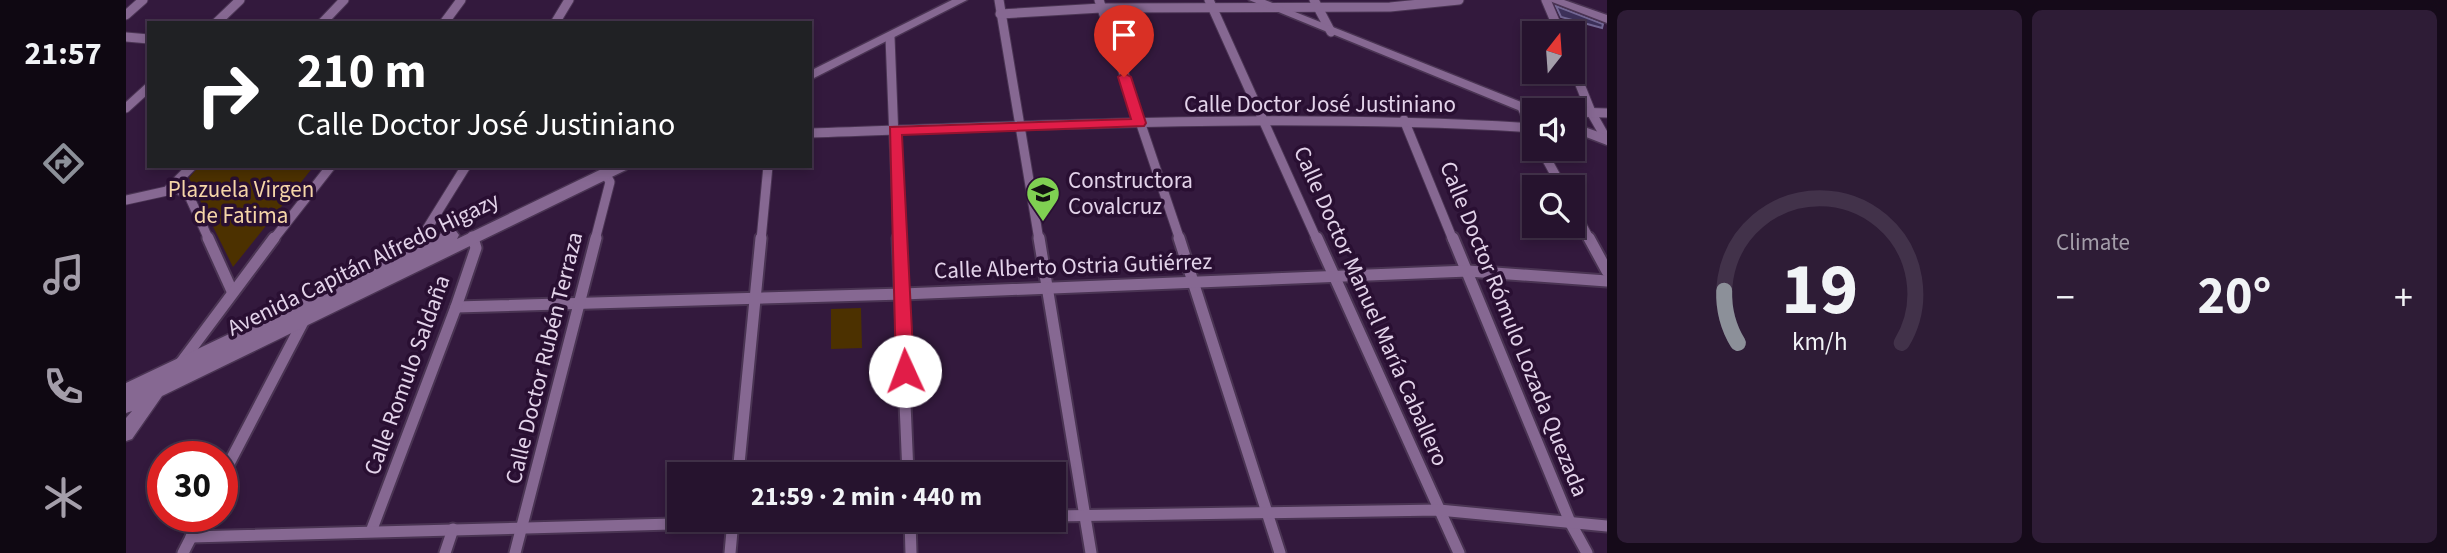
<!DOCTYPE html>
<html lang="en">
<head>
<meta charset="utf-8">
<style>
	:root { --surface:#26132e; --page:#2e1c36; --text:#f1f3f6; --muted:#a49eaa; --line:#42324a; --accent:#8c9099 }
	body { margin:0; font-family:"Source Sans 3",sans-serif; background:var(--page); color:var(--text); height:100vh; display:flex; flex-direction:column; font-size:26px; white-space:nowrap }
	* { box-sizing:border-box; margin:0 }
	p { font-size:23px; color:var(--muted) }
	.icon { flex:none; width:38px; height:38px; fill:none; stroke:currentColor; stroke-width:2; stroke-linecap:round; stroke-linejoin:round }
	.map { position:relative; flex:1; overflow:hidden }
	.panel { display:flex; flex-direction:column; gap:10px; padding:10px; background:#150a19; width:840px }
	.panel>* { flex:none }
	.guide { position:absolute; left:21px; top:21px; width:665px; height:147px; border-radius:0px; box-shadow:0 4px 10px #0003,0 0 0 2px var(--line); background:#202124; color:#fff; overflow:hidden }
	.needle { width:46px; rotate:17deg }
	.buttons { position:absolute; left:1396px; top:21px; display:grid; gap:14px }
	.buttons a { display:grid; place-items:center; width:63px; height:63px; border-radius:0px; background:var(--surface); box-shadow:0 4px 10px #0003,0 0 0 2px var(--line); font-size:35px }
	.speed { position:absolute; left:21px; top:441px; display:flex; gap:14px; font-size:35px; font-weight:700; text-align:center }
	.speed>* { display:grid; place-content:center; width:91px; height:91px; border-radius:50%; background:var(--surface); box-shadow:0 4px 10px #0003,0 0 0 2px var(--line); line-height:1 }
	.speed .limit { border:10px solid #d22; background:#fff; color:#111 }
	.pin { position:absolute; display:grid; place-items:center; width:60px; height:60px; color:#fff; margin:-72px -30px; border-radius:50% 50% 50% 0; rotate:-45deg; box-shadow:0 0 7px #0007 }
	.pin .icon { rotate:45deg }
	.me { position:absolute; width:77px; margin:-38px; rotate:358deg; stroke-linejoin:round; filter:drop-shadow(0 0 5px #0008) }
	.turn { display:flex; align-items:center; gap:24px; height:147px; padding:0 35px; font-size:32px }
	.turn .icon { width:91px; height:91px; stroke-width:2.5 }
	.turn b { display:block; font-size:49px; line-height:60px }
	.big { font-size:52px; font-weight:700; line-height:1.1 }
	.panel .widget { flex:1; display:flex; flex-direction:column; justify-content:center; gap:10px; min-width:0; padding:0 24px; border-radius:10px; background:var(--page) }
	.panel .dial { align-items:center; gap:0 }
	.dial svg { height:182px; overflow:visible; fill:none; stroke:var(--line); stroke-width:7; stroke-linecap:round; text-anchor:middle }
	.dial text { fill:var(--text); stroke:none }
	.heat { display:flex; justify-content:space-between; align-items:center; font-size:38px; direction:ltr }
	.panel .tiles { flex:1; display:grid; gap:10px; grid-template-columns:repeat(2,1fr) }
	.trip { position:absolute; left:541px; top:462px; width:399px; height:70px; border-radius:0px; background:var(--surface); box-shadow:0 4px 10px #0003,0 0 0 2px var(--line); font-weight:700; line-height:70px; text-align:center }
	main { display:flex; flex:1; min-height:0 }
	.menu { display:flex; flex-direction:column; width:126px; justify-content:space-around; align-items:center; background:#0f0812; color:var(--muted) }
	.menu .icon { width:49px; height:49px }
	.menu .selected { color:var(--accent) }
	.menu b { font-size:32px; color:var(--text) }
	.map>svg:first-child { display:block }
	.green { fill:#4c3100 }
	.building { fill:#3c3059; stroke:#726693; stroke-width:2 }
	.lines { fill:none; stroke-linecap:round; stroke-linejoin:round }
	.street-far1-casing { stroke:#4a3453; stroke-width:11 }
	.street-casing { stroke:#4a3453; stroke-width:15 }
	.secondary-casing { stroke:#4a3453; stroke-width:3 }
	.street-far1 { stroke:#866892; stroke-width:9 }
	.street { stroke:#866892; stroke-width:11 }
	.secondary { fill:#866892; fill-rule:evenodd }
	.route { fill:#e11d48; stroke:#92132f; stroke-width:2 }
	.labels { text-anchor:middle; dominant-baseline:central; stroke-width:7; stroke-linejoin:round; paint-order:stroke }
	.street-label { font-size:23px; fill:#e3d3ea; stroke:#290f32 }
	.poi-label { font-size:23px; fill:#e3d3ea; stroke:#290f32; text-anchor:start }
	.park-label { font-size:23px; fill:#f5d5a8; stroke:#290f32 }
</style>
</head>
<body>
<main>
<nav class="menu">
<b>21:57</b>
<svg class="icon selected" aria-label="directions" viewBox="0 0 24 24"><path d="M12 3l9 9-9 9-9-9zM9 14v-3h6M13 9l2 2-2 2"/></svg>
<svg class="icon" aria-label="music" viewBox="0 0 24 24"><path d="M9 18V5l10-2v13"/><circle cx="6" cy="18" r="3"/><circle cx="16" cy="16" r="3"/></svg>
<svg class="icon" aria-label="phone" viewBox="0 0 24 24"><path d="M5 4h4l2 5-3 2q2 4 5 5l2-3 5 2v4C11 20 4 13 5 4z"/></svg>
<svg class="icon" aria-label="climate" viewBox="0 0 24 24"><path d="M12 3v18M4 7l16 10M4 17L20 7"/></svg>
</nav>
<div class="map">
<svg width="1481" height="553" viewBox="0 0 1481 553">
	<rect width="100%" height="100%" fill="#33193d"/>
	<!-- green -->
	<g class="green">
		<polygon points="73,166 188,166 107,267 63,178"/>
		<polygon points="735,308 736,348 705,349 705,309"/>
	</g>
	<!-- building -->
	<polygon class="building" points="1430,6 1477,24 1476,28 1435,17"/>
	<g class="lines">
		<!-- street-far1 casing -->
		<g class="street-far1-casing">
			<g id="street-far1">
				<polyline points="873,0 913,240"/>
				<polyline points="973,0 1054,240"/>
				<polyline points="1083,0 1191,240"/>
				<polyline points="1188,0 1205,32"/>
				<polyline points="1420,0 1434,33"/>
				<polyline points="874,14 975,8 1264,7 1333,0"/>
				<polyline points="0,15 17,0"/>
				<polyline points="90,23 114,0"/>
				<polyline points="196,23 218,0"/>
				<polyline points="318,23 335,0"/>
				<polyline points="429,23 443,0"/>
				<polyline points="0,37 23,39"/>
				<polyline points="764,37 772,240"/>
				<polyline points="1447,67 1465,112 1481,140"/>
				<polyline points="1396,107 1409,138"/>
				<polyline points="0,108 23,87"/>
				<polyline points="1447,112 1481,113"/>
				<polyline points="1278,120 1327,240"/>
				<path d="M684 133C926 125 1167 113 1409 128"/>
				<polyline points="1415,149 1436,187"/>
				<polyline points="48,186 64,198 83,240"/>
				<polyline points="0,200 41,191 66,166"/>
				<polyline points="1447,209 1464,240"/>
				<polyline points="346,236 347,240"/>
				<polyline points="147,240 205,166"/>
				<polyline points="294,240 340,166"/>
				<polyline points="469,240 484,182 479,173"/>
				<polyline points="635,240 642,166"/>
			</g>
		</g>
		<!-- street casing -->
		<g class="street-casing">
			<g id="street">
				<polyline points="82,238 106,291"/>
				<polyline points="772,238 782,474"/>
				<polyline points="913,238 965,553"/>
				<polyline points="1053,238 1154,553"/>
				<polyline points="1191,238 1333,553"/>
				<polyline points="1327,238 1444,522 1461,553"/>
				<polyline points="1463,238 1481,271"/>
				<polyline points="287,257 286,253 295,238"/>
				<polyline points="330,307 777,294 1342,271 1481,281"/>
				<polyline points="54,364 148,238"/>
				<polyline points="612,474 635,238"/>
				<polyline points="96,477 178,320"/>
				<polyline points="928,516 1313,510 1481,526"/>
				<polyline points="784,520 785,553"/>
				<polyline points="246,529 330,307 350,248 347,238"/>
				<polyline points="65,537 698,520"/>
				<polyline points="57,553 76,516"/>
				<polyline points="319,553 327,529"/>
				<polyline points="389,553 470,238"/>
				<polyline points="604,553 607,520"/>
			</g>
		</g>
		<!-- secondary casing -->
		<g class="secondary-casing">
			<g id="secondary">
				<polygon points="826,0 841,0 684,80 684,71"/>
				<polygon points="1123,0 1139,0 1415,110 1409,110 1409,116 1404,115"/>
				<polygon points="1421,0 1438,0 1481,15 1481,23"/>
				<polygon points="1447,123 1481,135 1481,145 1447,132"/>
				<polygon points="482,166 502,166 500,170 36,396 6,439 0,441 0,418 6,411 0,413 0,383 320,231 330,231 333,235 331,239"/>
			</g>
		</g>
		<!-- street-far1 -->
		<use href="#street-far1" class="street-far1"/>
		<!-- street -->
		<use href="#street" class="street"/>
		<!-- secondary -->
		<use href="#secondary" class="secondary"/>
	</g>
	<!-- route -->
	<polygon class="route" points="998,73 1005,77 1020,123 1018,126 776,135 788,371 785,376 779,379 773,376 770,371 764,127 1005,119 992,77"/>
	<!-- icons -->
	<defs>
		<g id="school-pin" transform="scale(1.75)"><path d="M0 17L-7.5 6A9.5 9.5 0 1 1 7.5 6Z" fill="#7fd052" stroke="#290f32"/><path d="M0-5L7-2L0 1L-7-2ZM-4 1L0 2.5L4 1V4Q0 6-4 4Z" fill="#111"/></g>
	</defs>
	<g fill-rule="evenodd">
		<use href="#school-pin" x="917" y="193"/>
	</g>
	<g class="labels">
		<!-- street labels -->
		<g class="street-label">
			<text x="1194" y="104">Calle Doctor José Justiniano</text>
			<text transform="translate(237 264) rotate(-26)">Avenida Capitán Alfredo Higazy</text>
			<text transform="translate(947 266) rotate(-2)">Calle Alberto Ostria Gutiérrez</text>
			<text transform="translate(1245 306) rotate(66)">Calle Doctor Manuel María Caballero</text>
			<text transform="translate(1388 329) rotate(68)">Calle Doctor Rómulo Lozada Quezada</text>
			<text transform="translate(418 358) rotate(-76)">Calle Doctor Rubén Terraza</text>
			<text transform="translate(281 375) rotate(-70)">Calle Romulo Saldaña</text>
		</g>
		<!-- poi labels -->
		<g class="poi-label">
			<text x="942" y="180">Constructora<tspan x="942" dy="26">Covalcruz</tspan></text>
		</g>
		<!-- park labels -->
		<g class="park-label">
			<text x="115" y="189">Plazuela Virgen<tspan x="115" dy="26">de Fatima</tspan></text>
		</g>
	</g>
</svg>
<div class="buttons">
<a><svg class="needle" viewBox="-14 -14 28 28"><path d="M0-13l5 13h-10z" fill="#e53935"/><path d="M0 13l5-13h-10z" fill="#a49eaa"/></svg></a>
<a><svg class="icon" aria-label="sound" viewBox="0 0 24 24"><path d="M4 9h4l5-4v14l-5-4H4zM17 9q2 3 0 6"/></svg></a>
<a><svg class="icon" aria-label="search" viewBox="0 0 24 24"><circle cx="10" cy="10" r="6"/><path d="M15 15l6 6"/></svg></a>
</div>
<div class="speed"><div class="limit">30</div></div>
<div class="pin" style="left:998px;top:77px;background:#d93025"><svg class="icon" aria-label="arrive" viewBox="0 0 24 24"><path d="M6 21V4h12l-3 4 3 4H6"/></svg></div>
<svg class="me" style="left:779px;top:371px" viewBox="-20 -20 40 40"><circle r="19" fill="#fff"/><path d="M0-13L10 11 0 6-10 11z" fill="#e11d48"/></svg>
<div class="trip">21:59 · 2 min · 440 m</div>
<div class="guide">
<div class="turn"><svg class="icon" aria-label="right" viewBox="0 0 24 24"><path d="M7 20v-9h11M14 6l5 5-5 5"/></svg><div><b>210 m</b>Calle Doctor José Justiniano</div></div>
</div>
</div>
<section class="panel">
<div class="tiles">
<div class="widget dial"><svg viewBox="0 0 100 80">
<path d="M14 69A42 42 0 1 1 86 69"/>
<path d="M14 69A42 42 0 0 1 8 46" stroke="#8c9099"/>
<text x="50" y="56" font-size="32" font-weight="700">19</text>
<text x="50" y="72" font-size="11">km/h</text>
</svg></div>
<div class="widget"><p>Climate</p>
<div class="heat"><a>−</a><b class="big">20°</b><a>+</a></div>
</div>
</div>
</section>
</main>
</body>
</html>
